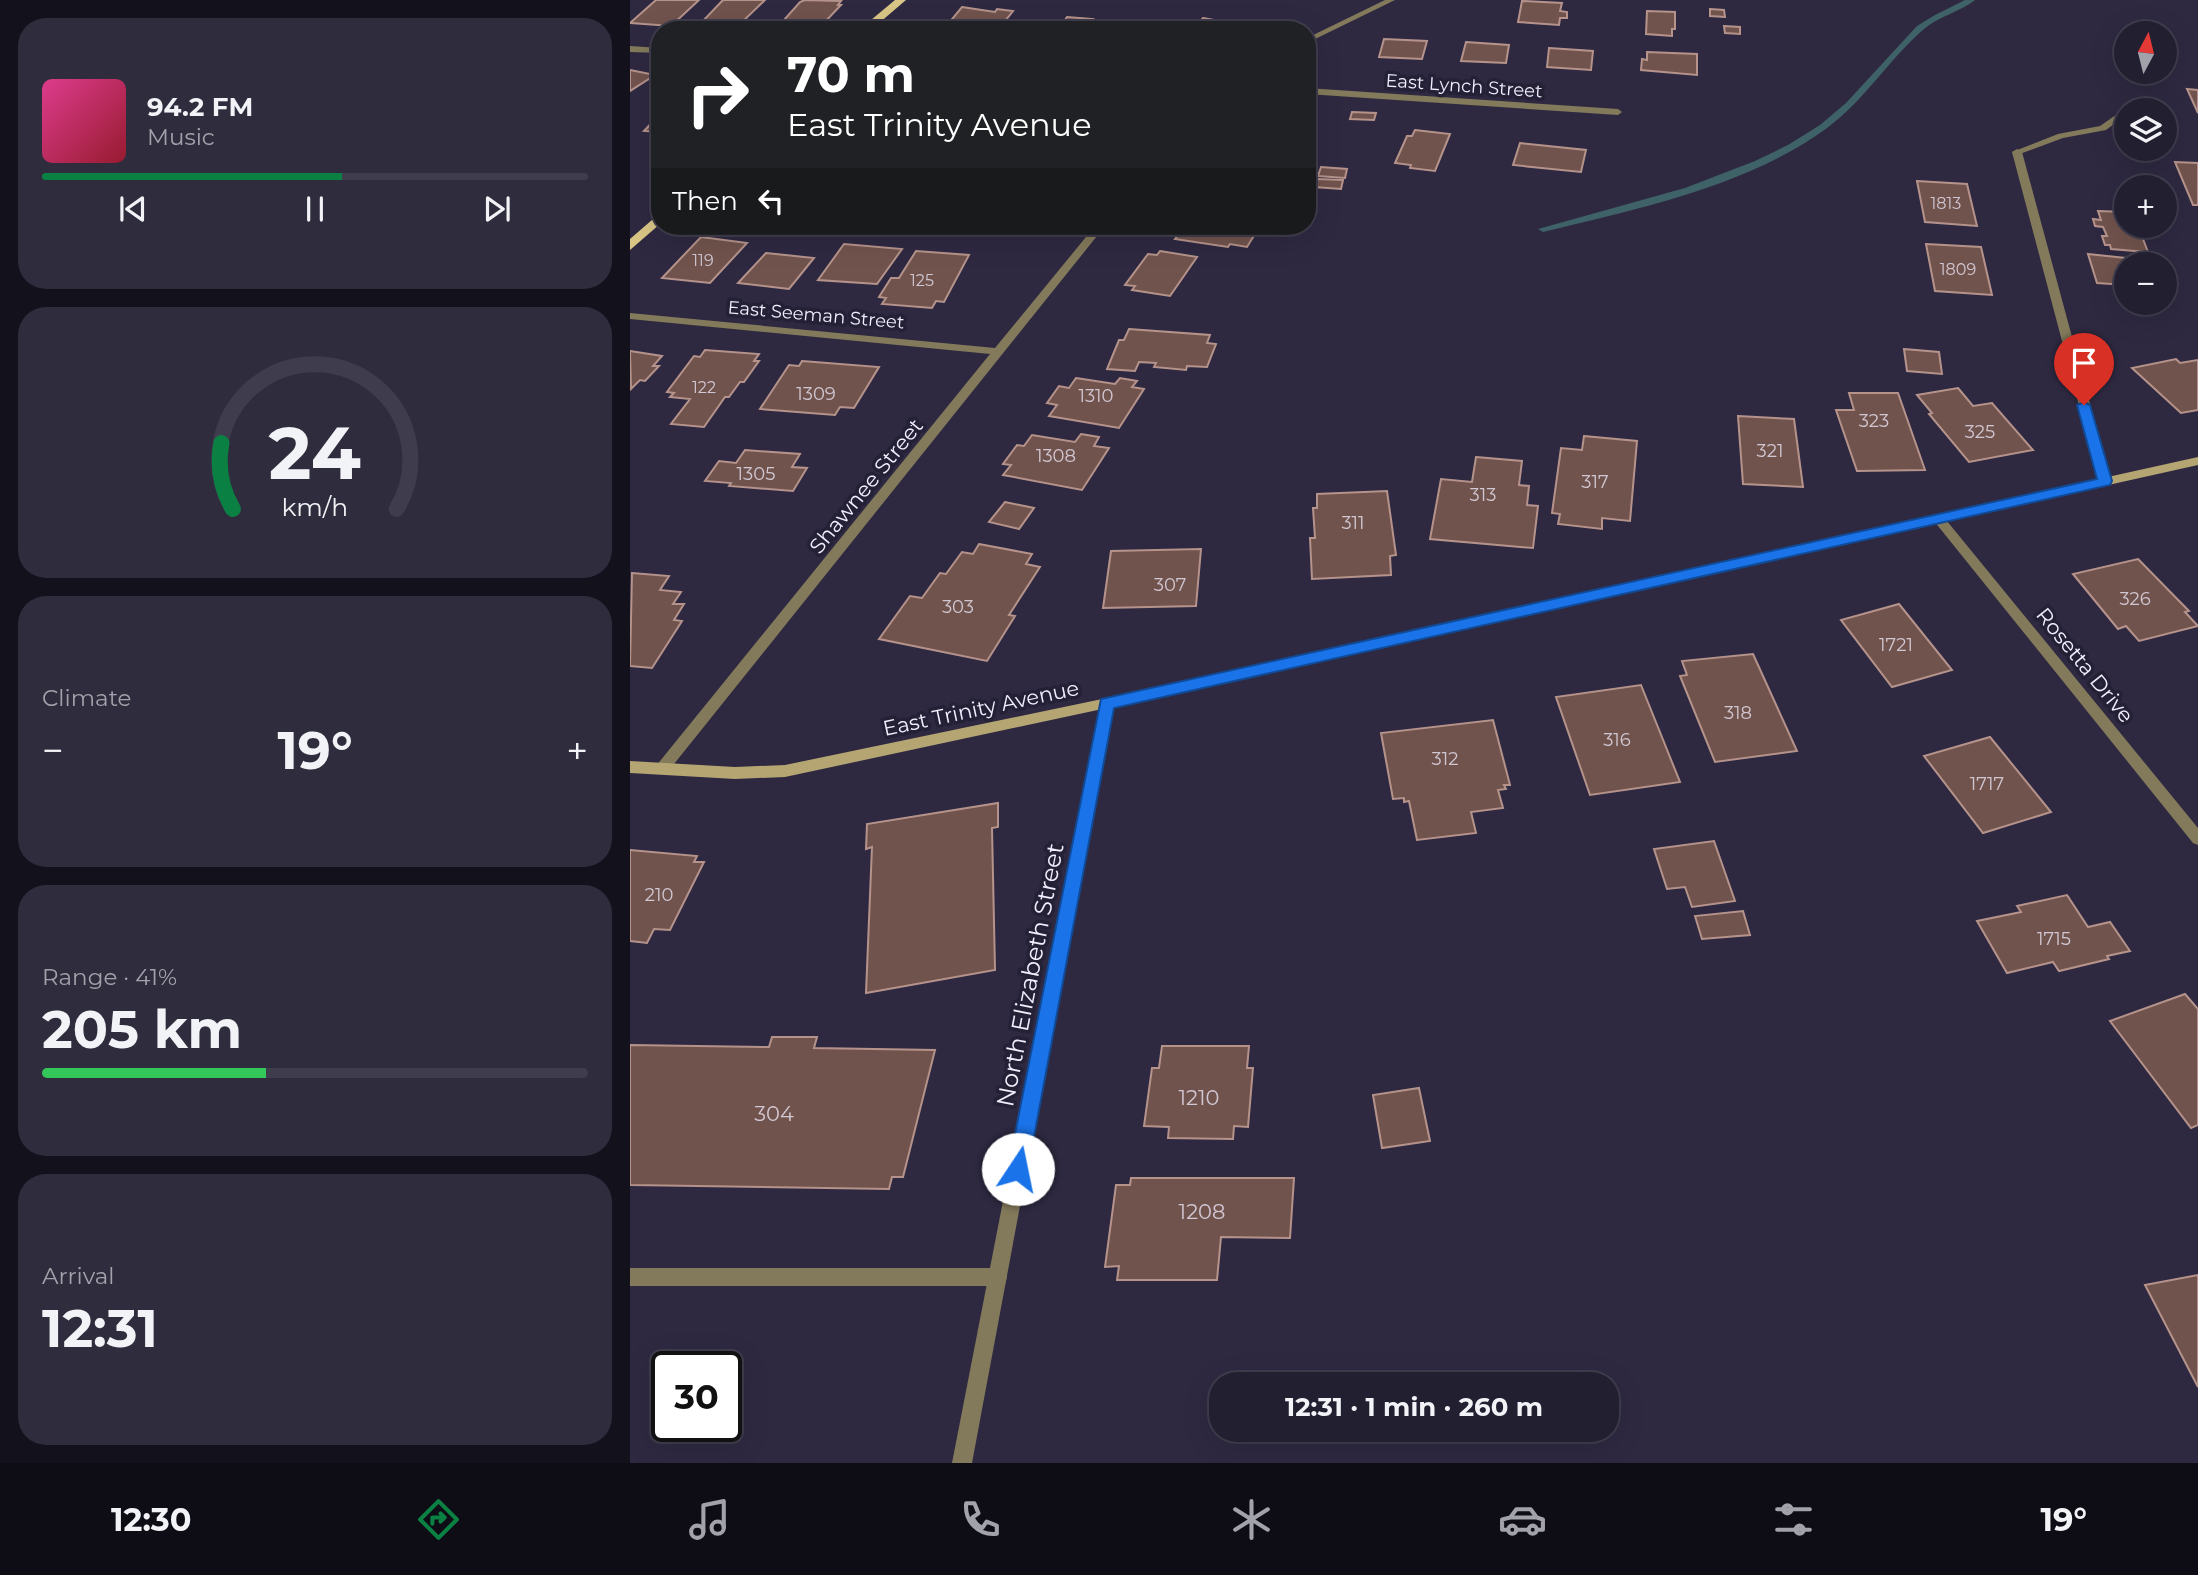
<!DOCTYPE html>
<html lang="en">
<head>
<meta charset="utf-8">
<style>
	:root { --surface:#221f31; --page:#2e2c3d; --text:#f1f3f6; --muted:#a2a2ab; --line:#3f3d4d; --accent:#0b8043 }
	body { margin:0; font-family:Montserrat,sans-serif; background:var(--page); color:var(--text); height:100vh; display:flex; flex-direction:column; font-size:26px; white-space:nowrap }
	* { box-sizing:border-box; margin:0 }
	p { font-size:23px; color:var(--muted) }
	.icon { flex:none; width:38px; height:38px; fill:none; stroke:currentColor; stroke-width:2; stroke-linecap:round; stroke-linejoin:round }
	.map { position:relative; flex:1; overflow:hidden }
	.panel { display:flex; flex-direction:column; gap:18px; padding:18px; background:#13111b; width:630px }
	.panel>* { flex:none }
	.hud { position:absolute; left:21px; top:21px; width:665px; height:214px; border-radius:28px; box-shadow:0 7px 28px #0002,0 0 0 2px var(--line); background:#202124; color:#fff; overflow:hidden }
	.needle { width:46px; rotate:7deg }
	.fabs { position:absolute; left:1484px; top:21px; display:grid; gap:14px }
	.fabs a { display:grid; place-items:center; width:63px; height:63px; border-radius:50%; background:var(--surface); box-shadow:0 7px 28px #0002,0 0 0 2px var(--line); font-size:35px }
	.speed { position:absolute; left:21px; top:1351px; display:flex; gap:14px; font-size:35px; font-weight:700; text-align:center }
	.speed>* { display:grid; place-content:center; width:91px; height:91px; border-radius:50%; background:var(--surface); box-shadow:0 7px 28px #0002,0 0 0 2px var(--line); line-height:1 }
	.speed .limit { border:4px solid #111; border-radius:10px; background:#fff; color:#111 }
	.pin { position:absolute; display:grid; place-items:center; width:60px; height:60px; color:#fff; margin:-72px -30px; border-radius:50% 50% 50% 0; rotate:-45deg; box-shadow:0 0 7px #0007 }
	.pin .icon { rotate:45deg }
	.me { position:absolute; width:77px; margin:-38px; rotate:11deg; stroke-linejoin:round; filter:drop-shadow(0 0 5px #0008) }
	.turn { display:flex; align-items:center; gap:24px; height:147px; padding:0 21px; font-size:32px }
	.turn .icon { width:91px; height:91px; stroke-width:2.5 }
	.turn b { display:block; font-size:49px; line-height:60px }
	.then { display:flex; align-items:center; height:66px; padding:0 21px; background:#0003; gap:14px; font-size:26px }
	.big { font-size:52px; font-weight:700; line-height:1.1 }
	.panel .widget { flex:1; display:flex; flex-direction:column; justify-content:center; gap:10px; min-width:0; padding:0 24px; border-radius:28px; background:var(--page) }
	.panel .dial { align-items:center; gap:0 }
	.dial svg { height:182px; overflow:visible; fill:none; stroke:var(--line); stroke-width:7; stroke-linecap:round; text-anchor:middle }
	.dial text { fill:var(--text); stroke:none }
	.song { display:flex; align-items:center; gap:21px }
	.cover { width:84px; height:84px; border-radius:10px; background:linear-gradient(135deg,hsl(330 70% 55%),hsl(350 70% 35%)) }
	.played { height:7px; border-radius:4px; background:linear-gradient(90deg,var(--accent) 55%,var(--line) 55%) }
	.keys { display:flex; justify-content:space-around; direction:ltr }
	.heat { display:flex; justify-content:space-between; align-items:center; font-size:38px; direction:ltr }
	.charge { height:10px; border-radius:5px; background:linear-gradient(90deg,#34c759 41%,var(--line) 0) }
	.trip { position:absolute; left:579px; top:1372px; width:410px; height:70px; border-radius:28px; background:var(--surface); box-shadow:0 7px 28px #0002,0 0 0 2px var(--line); font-weight:700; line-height:70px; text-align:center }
	.menu { display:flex; height:112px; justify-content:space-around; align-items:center; background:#0e0c14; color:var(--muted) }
	.menu .icon { width:49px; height:49px }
	.menu .on { color:var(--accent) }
	.menu b { font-size:32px; color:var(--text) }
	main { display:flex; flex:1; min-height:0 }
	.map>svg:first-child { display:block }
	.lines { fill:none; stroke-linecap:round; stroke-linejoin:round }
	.stream { fill:#3e6267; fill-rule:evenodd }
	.building { fill:#71534d; stroke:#b5938b; stroke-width:2 }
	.lane { fill:#837a5b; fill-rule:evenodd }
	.street { fill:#837a5b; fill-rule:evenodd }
	.secondary { fill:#b4a573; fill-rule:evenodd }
	.primary { fill:#d9c686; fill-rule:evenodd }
	.route { fill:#1a73e8; stroke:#114b97; stroke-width:2 }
	.labels { text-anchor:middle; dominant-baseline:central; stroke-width:7; stroke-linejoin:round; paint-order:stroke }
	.far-number-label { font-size:16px; fill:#d1c7d2 }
	.far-street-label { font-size:18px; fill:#f1eefe; stroke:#242036 }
	.number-label { font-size:18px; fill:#d1c7d2 }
	.street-label { font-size:21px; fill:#f1eefe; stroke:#242036 }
	.near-number-label { font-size:21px; fill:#d1c7d2 }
	.near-street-label { font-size:24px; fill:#f1eefe; stroke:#242036 }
</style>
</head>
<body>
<main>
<section class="panel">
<div class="widget">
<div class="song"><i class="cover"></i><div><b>94.2 FM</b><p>Music</p></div></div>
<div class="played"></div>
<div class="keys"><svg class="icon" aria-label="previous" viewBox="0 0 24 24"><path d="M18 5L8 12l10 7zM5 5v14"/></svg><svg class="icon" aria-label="pause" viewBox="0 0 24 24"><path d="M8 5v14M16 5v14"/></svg><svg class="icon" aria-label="next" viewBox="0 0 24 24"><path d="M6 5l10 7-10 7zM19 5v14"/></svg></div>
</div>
<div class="widget dial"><svg viewBox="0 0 100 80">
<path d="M14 69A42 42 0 1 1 86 69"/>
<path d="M14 69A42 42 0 0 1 9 40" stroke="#0b8043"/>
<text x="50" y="56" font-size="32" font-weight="700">24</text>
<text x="50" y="72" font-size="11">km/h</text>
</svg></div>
<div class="widget"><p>Climate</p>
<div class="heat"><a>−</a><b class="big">19°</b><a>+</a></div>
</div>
<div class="widget"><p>Range · 41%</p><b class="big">205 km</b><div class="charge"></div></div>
<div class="widget"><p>Arrival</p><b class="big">12:31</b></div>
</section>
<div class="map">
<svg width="1568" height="1463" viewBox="0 0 1568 1463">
	<rect width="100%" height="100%" fill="#2e2941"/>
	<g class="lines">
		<!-- stream -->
		<path class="stream" d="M1335 0H1345C1330 12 1309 16 1294 29 1259 59 1235 100 1197 128 1116 187 1009 208 913 232L908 229 1055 188 1125 161 1158 145 1190 125 1216 103 1287 26 1305 15Z"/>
	</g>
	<!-- building -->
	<g class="building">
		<polygon points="26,0 69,0 41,26 0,23"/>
		<polygon points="93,0 135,0 106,28 68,26"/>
		<polygon points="175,0 211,1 208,5 211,5 193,24 199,24 194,30 145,30 170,2"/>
		<polygon points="892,1 932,3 930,11 937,12 937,18 930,18 929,25 888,22"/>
		<polygon points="332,7 365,12 367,9 383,11 368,30 313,30"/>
		<polygon points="1080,9 1094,10 1095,17 1080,16"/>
		<polygon points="1017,11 1045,12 1045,29 1042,29 1042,36 1016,34"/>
		<polygon points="437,17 463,19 456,28 463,29 428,30"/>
		<polygon points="573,18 617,26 613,30 561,30"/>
		<polygon points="496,22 513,22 535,24 531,30 491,30"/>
		<polygon points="1094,26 1110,27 1110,34 1095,33"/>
		<polygon points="754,39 797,41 792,59 749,57"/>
		<polygon points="836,42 879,45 876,63 831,61"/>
		<polygon points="919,48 963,51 961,70 917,67"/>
		<polygon points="1017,52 1067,54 1067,75 1011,70 1012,59 1017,60"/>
		<polygon points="0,70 25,75 0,91"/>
		<polygon points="1557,89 1568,90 1568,113"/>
		<polygon points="722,112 746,113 744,120 720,119"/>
		<polygon points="30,114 30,132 14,131"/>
		<polygon points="785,130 820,134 805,171 780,168 781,165 765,163 777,136 782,136"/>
		<polygon points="890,143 956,150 951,172 883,165"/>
		<polygon points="1545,162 1568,163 1568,205 1563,205"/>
		<polygon points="691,167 717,169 715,178 688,176"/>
		<polygon points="687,179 713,180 711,189 684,187"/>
		<polygon points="1287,181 1337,184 1347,226 1295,222"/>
		<polygon points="1468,211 1496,212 1496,226 1508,226 1518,252 1481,249 1480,245 1475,245 1472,236 1477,236 1473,227 1465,226 1463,219 1471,220"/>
		<polygon points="555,226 630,226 617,247 600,244 598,247 545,239"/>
		<polygon points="71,237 117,243 80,283 32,278"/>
		<polygon points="214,244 272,249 247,284 188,280"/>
		<polygon points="1296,244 1351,247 1362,295 1305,291"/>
		<polygon points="286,251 339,255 314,302 306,301 302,308 252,304 256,298 249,297 261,278 269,278"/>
		<polygon points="530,251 567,257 540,296 502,290 505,286 495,285 518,254 527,255"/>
		<polygon points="136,253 184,258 159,289 108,283"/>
		<polygon points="1458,254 1534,262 1542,283 1535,283 1535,264 1496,264 1496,285 1467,283"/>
		<polygon points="499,329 580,335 577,343 586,344 577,367 557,366 556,370 524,367 526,363 509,362 505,371 477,369 489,340 494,340"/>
		<polygon points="1274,349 1309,352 1312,374 1277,371"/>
		<polygon points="75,350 129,354 124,361 129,361 114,382 110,382 99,397 95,397 74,427 41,424 60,399 40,397 44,393 37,392 64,356 70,357"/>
		<polygon points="0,351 32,356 23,366 29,366 15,381 10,380 1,389"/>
		<polygon points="1546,359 1550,363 1568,360 1568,410 1551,413 1502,368"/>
		<polygon points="172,361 249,367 224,408 210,407 205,415 130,409 159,365 169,366"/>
		<polygon points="446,378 485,384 490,378 507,381 502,387 514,389 489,428 419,416 427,405 417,403 429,386 439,388"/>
		<polygon points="1328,388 1343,406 1362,403 1403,450 1339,462 1299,414 1302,413 1287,395"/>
		<polygon points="1219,393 1268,393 1295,470 1227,471 1206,410 1224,410"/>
		<polygon points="1108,416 1164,419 1173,487 1113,484"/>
		<polygon points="451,434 469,437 464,446 479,448 452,490 373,475 381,465 373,464 387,445 394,446 402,435 445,442"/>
		<polygon points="954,436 1007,441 1000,521 972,518 972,529 928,524 930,514 922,513 931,448 952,450"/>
		<polygon points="115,450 170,454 162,467 177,468 163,491 99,486 101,483 75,481 89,461 106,463"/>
		<polygon points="846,457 892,461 889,485 899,486 897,505 908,506 903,548 800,539 811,479 842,482"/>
		<polygon points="757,491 766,555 760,556 761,575 682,579 680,538 685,538 683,508 687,508 687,494"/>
		<polygon points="375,502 404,508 389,529 359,522"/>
		<polygon points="349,544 402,554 396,564 410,567 379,615 385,616 357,661 249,639 280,596 292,598 310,573 316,574 332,552 343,554"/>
		<polygon points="571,549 566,606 473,608 481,551"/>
		<polygon points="1508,559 1559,611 1555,612 1568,626 1509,641 1496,626 1488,629 1443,574"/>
		<polygon points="2,573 39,576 30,590 51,592 43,604 54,604 44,620 52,621 22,668 0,666"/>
		<polygon points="1269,604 1322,670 1262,687 1211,620"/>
		<polygon points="1123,654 1167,751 1085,762 1050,676 1057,675 1052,661"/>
		<polygon points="1011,685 1050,782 960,795 926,697"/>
		<polygon points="863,720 880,785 874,785 876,789 868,790 873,808 841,812 846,833 787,840 779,801 774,802 774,798 763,799 751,733"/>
		<polygon points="1360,737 1421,812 1353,833 1294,756"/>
		<polygon points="368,803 368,827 362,828 365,970 236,993 242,847 236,849 237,824"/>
		<polygon points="1084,841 1105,901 1062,907 1055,887 1037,889 1024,849"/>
		<polygon points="0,850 67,856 64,862 74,862 40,930 24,929 17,943 0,941"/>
		<polygon points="1437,895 1458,927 1480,922 1500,951 1477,956 1479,959 1429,971 1423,962 1377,973 1347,921 1391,912 1387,906"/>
		<polygon points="1113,911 1120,935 1072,939 1065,916"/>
		<polygon points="1555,994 1568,1009 1568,1125 1561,1128 1480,1021"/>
		<polygon points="142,1037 187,1037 184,1048 305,1050 273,1177 262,1177 259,1189 0,1185 0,1045 139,1047"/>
		<polygon points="532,1046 619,1046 617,1068 623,1068 618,1127 604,1126 603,1139 538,1138 539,1127 514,1126 522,1068 529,1068"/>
		<polygon points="789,1088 800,1141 752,1148 743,1095"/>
		<polygon points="501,1178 664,1178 660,1238 591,1237 587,1280 487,1280 489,1266 475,1267 486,1185 500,1185"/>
		<polygon points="1568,1275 1568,1387 1515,1285"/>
	</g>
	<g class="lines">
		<!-- lane -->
		<g class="lane">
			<polygon points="1534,103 1538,106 1537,108 1496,110 1496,115 1476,130 1433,138 1387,155 1382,152 1428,134 1470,126 1496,108"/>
			<polygon points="0,1268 368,1268 375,1270 377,1277 375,1284 368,1286 0,1286"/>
		</g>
		<!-- street -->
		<g class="street">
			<polygon points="755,0 765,0 677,43 677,38"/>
			<polygon points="0,46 30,48 30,53 0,52"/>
			<polygon points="677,88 988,109 992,112 988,115 677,94"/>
			<polygon points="1387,149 1392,152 1481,481 1479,484 1471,484 1469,481 1382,152"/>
			<polygon points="465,226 475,226 36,774 26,774 24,770 26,766 360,354 0,319 0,313 365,348"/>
			<polygon points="1308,514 1312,515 1568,828 1568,845 1563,843 1304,521 1302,518"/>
			<polygon points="477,698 484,703 342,1463 322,1463 470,703"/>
		</g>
		<!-- secondary -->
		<polygon class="secondary" points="1568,457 1568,465 477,708 155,777 105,779 0,773 0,761 105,767 155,765 477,698"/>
		<!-- primary -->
		<g class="primary">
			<polygon points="265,0 276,0 241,30 229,30"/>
			<polygon points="30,213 30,224 0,250 0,239"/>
		</g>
	</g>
	<!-- route -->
	<polygon class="route" points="1454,402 1460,405 1482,481 1480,485 484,708 398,1169 395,1175 388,1178 381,1175 378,1169 471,699 1467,479 1447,405"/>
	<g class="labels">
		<!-- far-number labels -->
		<g class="far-number-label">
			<text x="1316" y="203">1813</text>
			<text x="73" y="260">119</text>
			<text x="1328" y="269">1809</text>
			<text x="292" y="280">125</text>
			<text x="74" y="387">122</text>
		</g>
		<!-- far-street labels -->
		<g class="far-street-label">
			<text transform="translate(834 86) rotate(4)">East Lynch Street</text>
			<text transform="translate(186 315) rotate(5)">East Seeman Street</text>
		</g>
		<!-- number labels -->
		<g class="number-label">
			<text x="186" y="394">1309</text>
			<text x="466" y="396">1310</text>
			<text x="1244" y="421">323</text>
			<text x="1350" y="432">325</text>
			<text x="1140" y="451">321</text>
			<text x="426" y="456">1308</text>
			<text x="126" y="474">1305</text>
			<text x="965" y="482">317</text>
			<text x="853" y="495">313</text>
			<text x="723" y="523">311</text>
			<text x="540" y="585">307</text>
			<text x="1505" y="599">326</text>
			<text x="328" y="607">303</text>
			<text x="1266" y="645">1721</text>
			<text x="1108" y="713">318</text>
			<text x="987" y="740">316</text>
			<text x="815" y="759">312</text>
			<text x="1357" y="784">1717</text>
			<text x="29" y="895">210</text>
			<text x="1424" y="939">1715</text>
		</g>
		<!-- street labels -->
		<g class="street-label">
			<text transform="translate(236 486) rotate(-51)">Shawnee Street</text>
			<text transform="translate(1455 665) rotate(51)">Rosetta Drive</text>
			<text transform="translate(351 708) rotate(-12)">East Trinity Avenue</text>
		</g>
		<!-- near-number labels -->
		<g class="near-number-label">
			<text x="569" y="1097">1210</text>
			<text x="144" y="1113">304</text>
			<text x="572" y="1211">1208</text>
		</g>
		<!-- near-street labels -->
		<g class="near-street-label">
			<text transform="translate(400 975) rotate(-79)">North Elizabeth Street</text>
		</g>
	</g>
</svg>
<div class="fabs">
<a><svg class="needle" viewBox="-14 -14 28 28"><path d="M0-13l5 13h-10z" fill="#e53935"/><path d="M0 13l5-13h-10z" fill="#a2a2ab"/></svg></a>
<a><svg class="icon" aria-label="layers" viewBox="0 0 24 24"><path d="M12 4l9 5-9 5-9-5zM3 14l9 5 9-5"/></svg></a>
<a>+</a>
<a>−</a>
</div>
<div class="speed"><div class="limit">30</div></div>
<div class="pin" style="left:1454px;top:405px;background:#d93025"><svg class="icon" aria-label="arrive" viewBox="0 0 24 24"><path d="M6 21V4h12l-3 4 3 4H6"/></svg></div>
<svg class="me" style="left:388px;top:1169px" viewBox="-20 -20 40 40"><circle r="19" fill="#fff"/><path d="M0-13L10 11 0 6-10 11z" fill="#1a73e8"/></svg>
<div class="trip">12:31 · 1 min · 260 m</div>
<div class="hud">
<div class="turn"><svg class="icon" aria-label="right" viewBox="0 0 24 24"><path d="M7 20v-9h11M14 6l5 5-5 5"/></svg><div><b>70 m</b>East Trinity Avenue</div></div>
<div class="then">Then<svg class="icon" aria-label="left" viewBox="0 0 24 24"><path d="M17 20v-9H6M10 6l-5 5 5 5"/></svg></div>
</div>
</div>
</main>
<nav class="menu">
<b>12:30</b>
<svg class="icon on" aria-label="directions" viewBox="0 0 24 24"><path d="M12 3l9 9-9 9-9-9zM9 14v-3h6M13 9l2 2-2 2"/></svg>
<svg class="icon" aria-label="music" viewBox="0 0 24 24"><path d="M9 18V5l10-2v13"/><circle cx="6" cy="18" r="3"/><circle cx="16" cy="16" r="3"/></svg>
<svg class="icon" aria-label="phone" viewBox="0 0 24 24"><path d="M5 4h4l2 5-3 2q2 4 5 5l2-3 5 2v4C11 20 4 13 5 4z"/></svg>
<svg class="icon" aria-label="climate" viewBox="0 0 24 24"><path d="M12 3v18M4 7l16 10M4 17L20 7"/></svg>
<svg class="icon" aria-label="car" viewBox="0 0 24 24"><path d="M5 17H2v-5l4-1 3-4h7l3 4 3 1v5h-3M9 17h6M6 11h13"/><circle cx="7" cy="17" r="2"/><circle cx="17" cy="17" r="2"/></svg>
<svg class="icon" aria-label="filters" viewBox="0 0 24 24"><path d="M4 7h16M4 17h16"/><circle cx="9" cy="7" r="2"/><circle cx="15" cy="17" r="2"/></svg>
<b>19°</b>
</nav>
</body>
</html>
